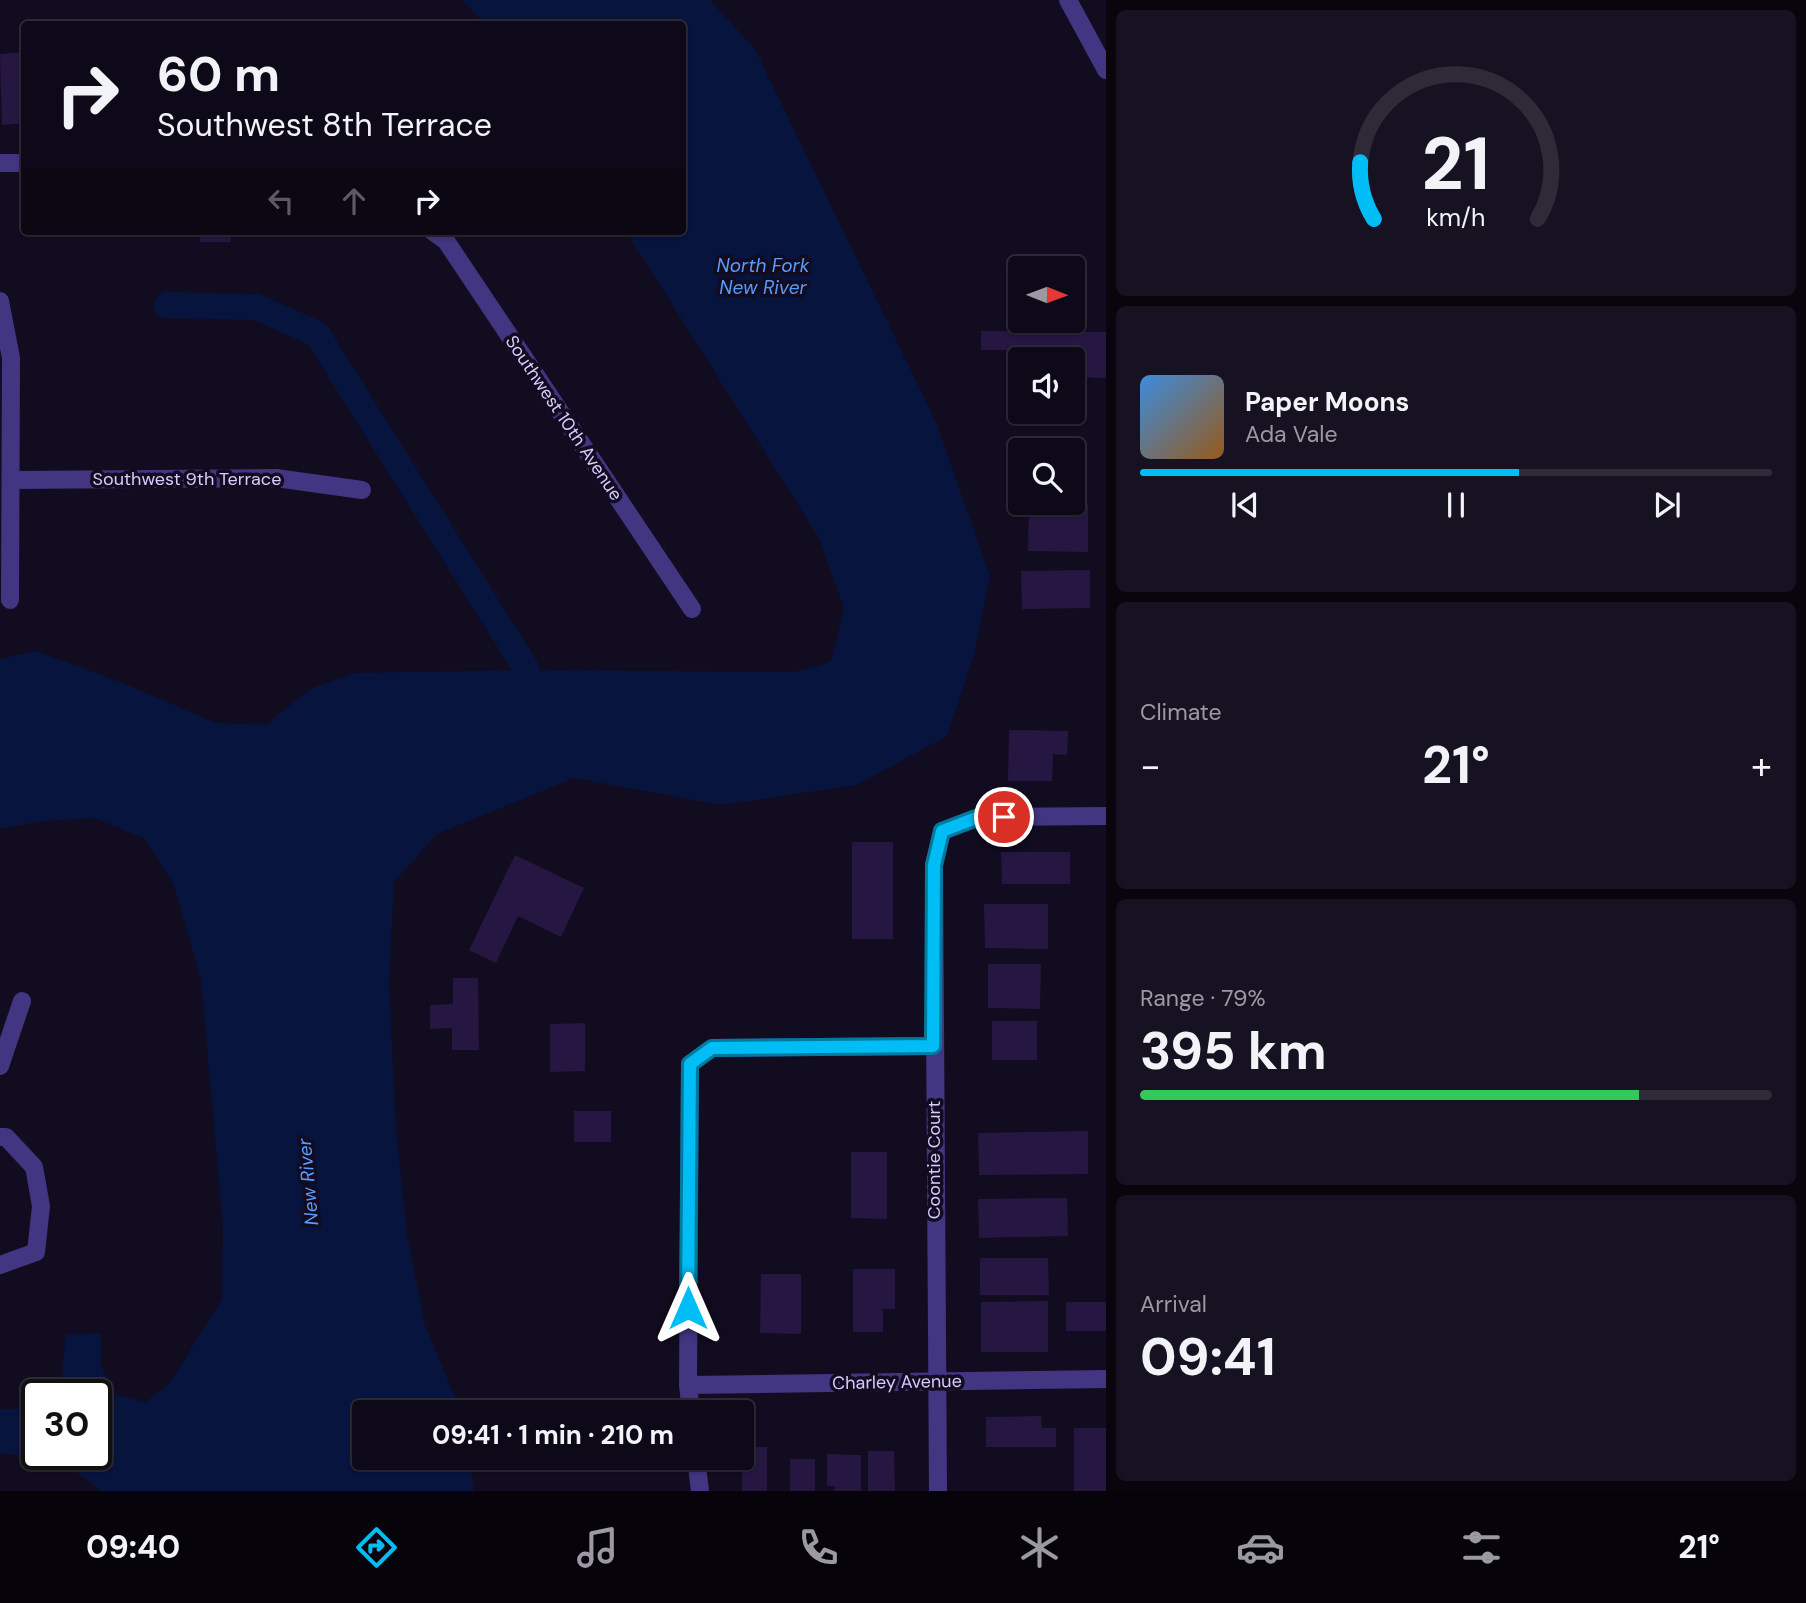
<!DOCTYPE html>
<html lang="en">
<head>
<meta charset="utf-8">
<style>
	:root { --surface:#0e0918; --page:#171221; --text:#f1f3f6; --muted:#9b9aa2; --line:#2e2a37; --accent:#00bdf6 }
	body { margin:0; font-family:"DM Sans",sans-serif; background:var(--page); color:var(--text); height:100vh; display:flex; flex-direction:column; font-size:26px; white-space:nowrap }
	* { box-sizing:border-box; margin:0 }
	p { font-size:23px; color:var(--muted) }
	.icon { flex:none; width:38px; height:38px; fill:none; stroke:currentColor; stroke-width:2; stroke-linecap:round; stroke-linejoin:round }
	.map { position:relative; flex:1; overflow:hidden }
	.details { display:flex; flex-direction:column; gap:10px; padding:10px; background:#08050d; width:700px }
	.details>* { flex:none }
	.hud { position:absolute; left:21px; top:21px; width:665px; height:214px; border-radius:7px; box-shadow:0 2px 5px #0004,0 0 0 2px var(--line); background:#0e0918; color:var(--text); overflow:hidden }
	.needle { width:46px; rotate:91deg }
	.fabs { position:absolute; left:1008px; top:256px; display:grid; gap:14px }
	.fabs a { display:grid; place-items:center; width:77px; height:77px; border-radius:7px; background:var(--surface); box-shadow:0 2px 5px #0004,0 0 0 2px var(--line); font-size:35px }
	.speed { position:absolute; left:21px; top:1379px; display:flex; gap:14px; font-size:35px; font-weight:700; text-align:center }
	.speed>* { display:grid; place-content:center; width:91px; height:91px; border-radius:50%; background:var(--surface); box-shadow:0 2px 5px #0004,0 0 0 2px var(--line); line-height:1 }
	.speed .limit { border:4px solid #111; border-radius:10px; background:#fff; color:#111 }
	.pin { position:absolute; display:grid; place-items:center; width:60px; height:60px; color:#fff; margin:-30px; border:4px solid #fff; border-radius:50%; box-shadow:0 2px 7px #0007 }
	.me { position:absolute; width:77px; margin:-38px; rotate:0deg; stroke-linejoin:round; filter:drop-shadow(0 0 5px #0008) }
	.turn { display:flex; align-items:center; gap:24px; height:147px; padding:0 21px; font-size:32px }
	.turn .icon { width:91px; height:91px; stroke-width:2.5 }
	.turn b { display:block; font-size:49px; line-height:60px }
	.lanes { display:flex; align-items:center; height:66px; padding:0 21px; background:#0003; justify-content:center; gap:35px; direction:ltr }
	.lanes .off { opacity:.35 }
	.big { font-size:52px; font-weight:700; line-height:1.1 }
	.details .card { flex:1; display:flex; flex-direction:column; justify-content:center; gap:10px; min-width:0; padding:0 24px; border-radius:10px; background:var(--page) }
	.details .dial { align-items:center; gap:0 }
	.dial svg { height:182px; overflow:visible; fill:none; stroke:var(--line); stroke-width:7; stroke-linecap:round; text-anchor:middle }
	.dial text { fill:var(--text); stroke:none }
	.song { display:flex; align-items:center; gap:21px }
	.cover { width:84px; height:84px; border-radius:10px; background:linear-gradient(135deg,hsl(210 70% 55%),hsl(30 70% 35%)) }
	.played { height:7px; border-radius:4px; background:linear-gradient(90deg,var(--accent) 60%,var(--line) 60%) }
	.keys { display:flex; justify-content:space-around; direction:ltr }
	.heat { display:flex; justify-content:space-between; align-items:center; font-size:38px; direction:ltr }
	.charge { height:10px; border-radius:5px; background:linear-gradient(90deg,#34c759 79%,var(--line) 0) }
	.trip { position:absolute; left:352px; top:1400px; width:402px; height:70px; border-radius:7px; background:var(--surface); box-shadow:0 2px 5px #0004,0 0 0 2px var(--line); font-weight:700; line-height:70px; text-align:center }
	.dock { display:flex; height:112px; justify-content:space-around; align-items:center; background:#06040a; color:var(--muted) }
	.dock .icon { width:49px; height:49px }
	.dock .on { color:var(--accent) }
	.dock b { font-size:32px; color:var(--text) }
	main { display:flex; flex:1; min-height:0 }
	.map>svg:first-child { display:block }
	.water { fill:#07143e }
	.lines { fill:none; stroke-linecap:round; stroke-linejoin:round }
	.canal { stroke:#07143e; stroke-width:26 }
	.building { fill:#251742 }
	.minor { stroke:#423581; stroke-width:18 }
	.route-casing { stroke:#007ba0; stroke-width:18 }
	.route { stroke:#00bdf6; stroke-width:12 }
	.labels { text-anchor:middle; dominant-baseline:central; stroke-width:7; stroke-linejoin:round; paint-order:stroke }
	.street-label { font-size:18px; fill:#d8cbff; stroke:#120c20 }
	.water-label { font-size:19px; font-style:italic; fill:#599cff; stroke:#120c20 }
</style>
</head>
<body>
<main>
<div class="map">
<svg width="1106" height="1491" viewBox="0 0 1106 1491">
	<rect width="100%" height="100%" fill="#120c20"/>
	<!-- water -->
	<path class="water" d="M463 0H710L755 49 936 422 990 576 975 651 947 736 857 785 721 805 574 778 437 834 394 882 389 983 396 1130 407 1234 425 1325 461 1412H364V1458H470L474 1491H100C71 1462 38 1457 0 1453V1409H37V1454H96V1395H60L66 1335 101 1333V1365L113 1394 145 1402 168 1386 222 1299 223 1227 201 980 174 885 145 839 94 818 42 821 0 829V659L36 651 123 683 216 723 267 724 310 689 353 673 527 670 794 672 831 662 844 608 819 538 626 231H682V24H485Z"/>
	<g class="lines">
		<!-- canal -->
		<polyline class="canal" points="167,305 256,307 317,334 527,670"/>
	</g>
	<!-- building -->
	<g class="building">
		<polygon points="24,52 24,123 2,125 0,54"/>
		<polygon points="158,231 188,231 188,233 158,234"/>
		<rect x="200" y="231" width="31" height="11"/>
		<polygon points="981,331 1106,332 1106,378 1073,377 1073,359 1025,359 1025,350 981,350"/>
		<polygon points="1029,504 1088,504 1088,552 1028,551"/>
		<polygon points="1090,570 1090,608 1022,609 1021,571"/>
		<polygon points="1009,730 1068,731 1067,755 1053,754 1052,781 1008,781"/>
		<rect x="852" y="842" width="41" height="97"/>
		<polygon points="1001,852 1070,852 1070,884 1002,884"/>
		<polygon points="515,855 584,888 561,937 518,916 496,963 469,950"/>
		<polygon points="984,904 1048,904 1048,949 985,948"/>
		<polygon points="988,964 1041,964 1040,1009 988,1008"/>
		<polygon points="453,978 478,978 479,1050 452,1050 452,1028 430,1029 430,1005 453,1004"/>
		<rect x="992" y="1021" width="45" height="39"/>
		<polygon points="585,1023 585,1071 550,1072 550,1024"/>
		<rect x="574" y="1111" width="37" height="31"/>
		<polygon points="1088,1131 1088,1174 979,1175 978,1133"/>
		<polygon points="851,1152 887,1152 887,1219 851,1218"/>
		<polygon points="1067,1198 1068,1236 979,1238 978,1199"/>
		<polygon points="980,1258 1048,1258 1049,1295 980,1295"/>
		<polygon points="853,1269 895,1269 895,1309 883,1309 883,1332 853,1332"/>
		<polygon points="761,1274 801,1274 801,1334 760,1333"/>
		<polygon points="1048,1301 1048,1352 981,1352 981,1302"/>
		<rect x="1066" y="1302" width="40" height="29"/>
		<polygon points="1041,1416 1042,1428 1056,1428 1056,1447 986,1447 986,1417"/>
		<rect x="1074" y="1428" width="32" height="63"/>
		<rect x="742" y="1447" width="25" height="44"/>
		<polygon points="868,1451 894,1451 895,1491 868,1491"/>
		<polygon points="827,1454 861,1455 861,1491 834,1491 835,1486 827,1486"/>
		<rect x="790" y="1459" width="25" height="32"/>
	</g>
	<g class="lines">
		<!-- minor -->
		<g class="minor">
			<polyline points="1068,0 1106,70"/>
			<polyline points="0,163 24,163"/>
			<polyline points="432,231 446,241 692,609"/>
			<polyline points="0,301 11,358 10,600"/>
			<polyline points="11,480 276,478 362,490"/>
			<polyline points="0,1066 22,1001"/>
			<polyline points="0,1137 6,1137 34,1167 41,1206 36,1252 0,1265"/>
			<polyline points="688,1385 1106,1379"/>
			<polyline points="691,1412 688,1385 690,1064 712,1048 933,1046"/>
			<polyline points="696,1458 700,1491"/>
			<polyline points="938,1491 934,865 942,831 979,817 1106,816"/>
		</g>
	</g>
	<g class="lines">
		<!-- route casing -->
		<g class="route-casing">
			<polyline id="route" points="688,1308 690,1064 712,1048 933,1046 934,865 942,831 979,817 1004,817"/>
		</g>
		<!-- route -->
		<use href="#route" class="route"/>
	</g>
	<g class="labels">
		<!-- street labels -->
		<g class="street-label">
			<text transform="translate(564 418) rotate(56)">Southwest 10th Avenue</text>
			<text x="187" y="479">Southwest 9th Terrace</text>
			<text transform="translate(934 1160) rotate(-90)">Coontie Court</text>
			<text transform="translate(897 1382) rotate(-1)">Charley Avenue</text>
		</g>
		<!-- water labels -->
		<g class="water-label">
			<text x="763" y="265">North Fork<tspan x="763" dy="22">New River</tspan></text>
			<text transform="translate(308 1182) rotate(-95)">New River</text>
		</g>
	</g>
</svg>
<div class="fabs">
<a><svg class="needle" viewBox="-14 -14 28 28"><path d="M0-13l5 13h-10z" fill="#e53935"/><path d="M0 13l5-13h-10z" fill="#9b9aa2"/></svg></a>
<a><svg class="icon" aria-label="sound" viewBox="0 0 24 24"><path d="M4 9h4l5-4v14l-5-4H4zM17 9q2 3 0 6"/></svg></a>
<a><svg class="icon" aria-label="search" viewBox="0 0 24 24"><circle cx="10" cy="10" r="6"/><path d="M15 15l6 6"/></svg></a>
</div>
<div class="speed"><div class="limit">30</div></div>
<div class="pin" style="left:1004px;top:817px;background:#d93025"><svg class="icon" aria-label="arrive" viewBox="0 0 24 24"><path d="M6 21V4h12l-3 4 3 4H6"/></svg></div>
<svg class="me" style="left:688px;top:1308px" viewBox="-20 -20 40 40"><path d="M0-17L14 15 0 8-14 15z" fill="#00bdf6" stroke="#fff" stroke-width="4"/></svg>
<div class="trip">09:41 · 1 min · 210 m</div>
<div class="hud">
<div class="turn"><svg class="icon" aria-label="right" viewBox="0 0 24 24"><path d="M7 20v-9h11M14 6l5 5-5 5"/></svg><div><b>60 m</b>Southwest 8th Terrace</div></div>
<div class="lanes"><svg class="icon off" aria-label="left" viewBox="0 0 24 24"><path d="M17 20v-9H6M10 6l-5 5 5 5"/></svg><svg class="icon off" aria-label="ahead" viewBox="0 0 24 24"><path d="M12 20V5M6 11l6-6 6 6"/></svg><svg class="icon" aria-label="right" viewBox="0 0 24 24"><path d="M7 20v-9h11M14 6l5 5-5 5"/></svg></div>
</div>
</div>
<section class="details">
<div class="card dial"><svg viewBox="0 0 100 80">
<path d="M14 69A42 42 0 1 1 86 69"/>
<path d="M14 69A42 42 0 0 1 8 44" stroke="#00bdf6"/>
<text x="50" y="56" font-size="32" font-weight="700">21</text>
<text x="50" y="72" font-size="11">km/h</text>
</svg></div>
<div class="card">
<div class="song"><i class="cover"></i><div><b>Paper Moons</b><p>Ada Vale</p></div></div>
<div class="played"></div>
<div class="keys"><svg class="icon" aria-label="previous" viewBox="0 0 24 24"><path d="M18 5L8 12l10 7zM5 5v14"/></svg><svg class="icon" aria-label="pause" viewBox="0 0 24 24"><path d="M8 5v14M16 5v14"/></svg><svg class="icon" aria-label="next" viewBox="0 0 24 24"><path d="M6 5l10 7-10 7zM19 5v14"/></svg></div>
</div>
<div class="card"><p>Climate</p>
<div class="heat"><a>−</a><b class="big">21°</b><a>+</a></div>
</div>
<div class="card"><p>Range · 79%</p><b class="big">395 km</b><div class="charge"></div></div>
<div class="card"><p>Arrival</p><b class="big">09:41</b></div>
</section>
</main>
<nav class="dock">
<b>09:40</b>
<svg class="icon on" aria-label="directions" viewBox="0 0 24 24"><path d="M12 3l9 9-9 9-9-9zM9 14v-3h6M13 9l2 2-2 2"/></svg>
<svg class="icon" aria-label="music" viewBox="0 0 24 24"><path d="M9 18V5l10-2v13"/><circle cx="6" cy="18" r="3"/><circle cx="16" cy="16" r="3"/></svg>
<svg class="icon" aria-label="phone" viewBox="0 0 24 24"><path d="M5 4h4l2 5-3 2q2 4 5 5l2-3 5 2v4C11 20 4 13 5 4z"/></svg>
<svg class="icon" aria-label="climate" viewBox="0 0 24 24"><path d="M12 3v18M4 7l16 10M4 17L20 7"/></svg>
<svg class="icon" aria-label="car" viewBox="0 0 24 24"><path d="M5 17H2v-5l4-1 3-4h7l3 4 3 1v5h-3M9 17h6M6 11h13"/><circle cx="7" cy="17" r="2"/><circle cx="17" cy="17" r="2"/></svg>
<svg class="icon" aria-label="filters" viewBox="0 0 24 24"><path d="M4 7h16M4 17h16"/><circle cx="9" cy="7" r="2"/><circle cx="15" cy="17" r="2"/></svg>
<b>21°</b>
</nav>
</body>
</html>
